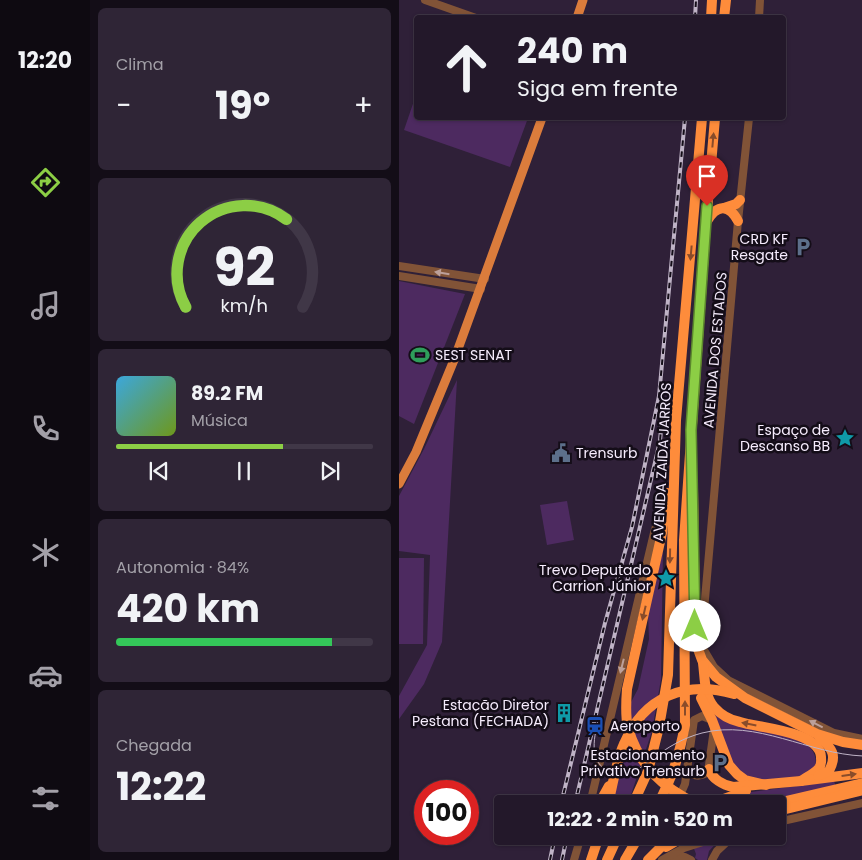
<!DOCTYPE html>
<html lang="pt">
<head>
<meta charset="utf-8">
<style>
	:root { --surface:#23182a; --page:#2f2536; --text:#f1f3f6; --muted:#a3a0a8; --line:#403747; --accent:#8cce45 }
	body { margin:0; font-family:Poppins,sans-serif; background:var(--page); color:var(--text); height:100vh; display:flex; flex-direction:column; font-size:19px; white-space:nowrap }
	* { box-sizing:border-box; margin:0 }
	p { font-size:16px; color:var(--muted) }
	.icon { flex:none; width:28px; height:28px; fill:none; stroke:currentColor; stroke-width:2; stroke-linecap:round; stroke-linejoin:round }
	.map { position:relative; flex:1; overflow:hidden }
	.panel { display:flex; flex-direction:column; gap:8px; padding:8px; background:#130d17; width:309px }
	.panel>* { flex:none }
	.hud { position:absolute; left:15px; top:15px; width:372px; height:105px; border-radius:5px; box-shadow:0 1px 4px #0004,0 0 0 1px var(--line); background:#23182a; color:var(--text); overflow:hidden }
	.speed { position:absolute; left:15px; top:780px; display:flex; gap:10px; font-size:25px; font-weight:700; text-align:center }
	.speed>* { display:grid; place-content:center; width:65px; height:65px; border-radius:50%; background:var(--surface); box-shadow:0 1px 4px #0004,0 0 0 1px var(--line); line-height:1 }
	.speed .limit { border:8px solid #d22; background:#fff; color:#111 }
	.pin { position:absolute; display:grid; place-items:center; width:42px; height:42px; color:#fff; margin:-51px -21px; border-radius:50% 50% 50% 0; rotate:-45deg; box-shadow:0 0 5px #0007 }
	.pin .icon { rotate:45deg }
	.me { position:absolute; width:55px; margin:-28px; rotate:0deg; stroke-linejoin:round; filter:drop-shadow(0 0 4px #0008) }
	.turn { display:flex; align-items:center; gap:18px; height:105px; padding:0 20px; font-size:22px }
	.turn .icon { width:65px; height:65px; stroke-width:2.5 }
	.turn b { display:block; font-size:35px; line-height:42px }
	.big { font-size:38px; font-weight:700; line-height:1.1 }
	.panel .tile { flex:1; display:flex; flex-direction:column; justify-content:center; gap:8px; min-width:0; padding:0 18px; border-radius:8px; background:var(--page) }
	.panel .dial { align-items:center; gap:0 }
	.dial svg { height:130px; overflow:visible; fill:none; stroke:var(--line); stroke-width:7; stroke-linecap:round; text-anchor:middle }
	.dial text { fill:var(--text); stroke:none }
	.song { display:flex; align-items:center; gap:15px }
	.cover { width:60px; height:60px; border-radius:8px; background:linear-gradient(135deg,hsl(200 70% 55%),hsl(80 70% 35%)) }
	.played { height:5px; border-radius:2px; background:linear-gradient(90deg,var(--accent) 65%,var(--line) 65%) }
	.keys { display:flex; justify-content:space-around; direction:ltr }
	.heat { display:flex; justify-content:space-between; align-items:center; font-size:28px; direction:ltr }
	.charge { height:8px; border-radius:4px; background:linear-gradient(90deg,#34c759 84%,var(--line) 0) }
	.trip { position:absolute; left:95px; top:795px; width:292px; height:50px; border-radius:5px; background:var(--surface); box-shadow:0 1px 4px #0004,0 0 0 1px var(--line); font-weight:700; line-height:50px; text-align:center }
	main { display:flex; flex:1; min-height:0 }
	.tabs { display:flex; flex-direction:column; width:90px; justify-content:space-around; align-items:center; background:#0e0a11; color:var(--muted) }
	.tabs .icon { width:35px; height:35px }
	.tabs .current { color:var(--accent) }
	.tabs b { font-size:22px; color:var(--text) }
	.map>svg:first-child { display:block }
	.green { fill:#4d2a60 }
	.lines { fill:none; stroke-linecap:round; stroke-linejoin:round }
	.minor { stroke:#815337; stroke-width:8 }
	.major { stroke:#db7c3c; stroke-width:9 }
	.highway { stroke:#fe8c3b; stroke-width:10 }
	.tram { stroke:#bfb3c6; stroke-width:1 }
	.rail-casing { stroke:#bfb3c6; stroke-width:4 }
	.rail { stroke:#140d18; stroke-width:2; stroke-dasharray:5.5; stroke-linecap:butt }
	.oneway { fill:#894c2a }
	.oneway2 { fill:#bca09a }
	.route-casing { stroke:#5b862d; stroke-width:12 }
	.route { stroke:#8cce45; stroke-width:9 }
	.labels { text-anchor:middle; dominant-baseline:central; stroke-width:5; stroke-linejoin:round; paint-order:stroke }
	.poi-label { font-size:14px; fill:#f6ecfd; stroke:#140d18; text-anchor:end }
	.street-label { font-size:14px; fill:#f6ecfd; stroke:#140d18 }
</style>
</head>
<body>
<main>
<nav class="tabs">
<b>12:20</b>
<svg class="icon current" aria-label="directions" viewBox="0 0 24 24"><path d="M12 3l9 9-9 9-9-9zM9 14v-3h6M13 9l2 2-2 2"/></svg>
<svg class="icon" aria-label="music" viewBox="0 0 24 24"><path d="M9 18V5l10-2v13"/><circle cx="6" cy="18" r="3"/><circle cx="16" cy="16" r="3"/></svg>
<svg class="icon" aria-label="phone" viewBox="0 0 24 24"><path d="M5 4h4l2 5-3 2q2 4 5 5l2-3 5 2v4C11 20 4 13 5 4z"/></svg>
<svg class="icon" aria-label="climate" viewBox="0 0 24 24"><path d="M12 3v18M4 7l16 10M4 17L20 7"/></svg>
<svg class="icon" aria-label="car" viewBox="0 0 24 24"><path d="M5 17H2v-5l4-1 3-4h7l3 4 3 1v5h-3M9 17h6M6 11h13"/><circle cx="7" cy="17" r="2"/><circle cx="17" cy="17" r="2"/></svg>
<svg class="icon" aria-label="filters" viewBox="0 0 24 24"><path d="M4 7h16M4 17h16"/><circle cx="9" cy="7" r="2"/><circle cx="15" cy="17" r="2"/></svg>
</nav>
<section class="panel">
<div class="tile"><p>Clima</p>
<div class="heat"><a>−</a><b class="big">19°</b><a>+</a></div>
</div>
<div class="tile dial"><svg viewBox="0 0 100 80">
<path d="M14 69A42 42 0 1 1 86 69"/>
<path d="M14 69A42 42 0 0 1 76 15" stroke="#8cce45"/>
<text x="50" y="56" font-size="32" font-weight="700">92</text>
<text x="50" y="72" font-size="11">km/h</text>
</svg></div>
<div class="tile">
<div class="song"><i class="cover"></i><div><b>89.2 FM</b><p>Música</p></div></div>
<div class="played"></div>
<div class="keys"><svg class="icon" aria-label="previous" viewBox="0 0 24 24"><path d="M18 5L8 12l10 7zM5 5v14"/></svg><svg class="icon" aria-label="pause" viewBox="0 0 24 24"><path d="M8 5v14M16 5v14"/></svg><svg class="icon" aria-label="next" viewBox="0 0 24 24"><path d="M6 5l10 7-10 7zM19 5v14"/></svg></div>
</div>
<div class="tile"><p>Autonomia · 84%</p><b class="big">420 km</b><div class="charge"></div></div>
<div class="tile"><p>Chegada</p><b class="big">12:22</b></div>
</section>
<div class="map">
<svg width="464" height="860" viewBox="0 0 464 860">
	<rect width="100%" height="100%" fill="#2f2038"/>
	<!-- green -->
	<g class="green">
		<polygon points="17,95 18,118 129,118 111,167 5,130"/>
		<polygon points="0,281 66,294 15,424 0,416"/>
		<polygon points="58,380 43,642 25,684 0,719 0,696 28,645 31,555 0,551 0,496 25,449"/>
		<polygon points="168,501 175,540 148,545 141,505"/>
		<polygon points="264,550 262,679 253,731 229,804 213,804 231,704 239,689 250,639 249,615"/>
		<polygon points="0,558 25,558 24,644 0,644"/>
		<path d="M305 696C310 703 317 716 325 719 349 728 426 730 416 769L400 779 376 782 347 777 334 766Z"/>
		<polygon points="435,781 438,791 379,804 318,804 352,792"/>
		<polygon points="322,838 310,851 308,860 299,860 296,858 297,854 294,846"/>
	</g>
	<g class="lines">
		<!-- minor -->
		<g class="minor">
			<polyline points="26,0 77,18"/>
			<polyline points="360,18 361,0"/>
			<polyline points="350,118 339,221 302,645 315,667 329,680 435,733 464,739"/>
			<polyline points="0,266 86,279"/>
			<polyline points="0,276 82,289"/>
			<path d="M289 766C291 777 300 778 309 772L315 729"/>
			<polyline points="191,804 255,533 263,507"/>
			<polyline points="273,804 282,793 286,784 295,720 303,716 313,720"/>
			<polyline points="379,822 464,803"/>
			<polyline points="272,856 286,857 292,860"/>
			<polyline points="175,860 182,836"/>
			<polyline points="263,860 285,848 323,836"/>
			<polyline points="313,860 318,851 334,836"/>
		</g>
		<!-- major -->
		<g class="major">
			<polyline points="178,18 184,0"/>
			<polyline points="0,484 17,452 55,360 143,118"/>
		</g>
		<!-- highway -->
		<g class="highway">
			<polyline points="312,18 313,0"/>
			<polyline points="325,18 327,0"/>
			<polyline points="325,208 337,204 341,200"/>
			<path d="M308 221C318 204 330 204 339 221"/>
			<polyline points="294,488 296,626 299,649 303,660 317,677 346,698 418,734 444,742 464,745"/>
			<path d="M268 493 263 533 228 689C227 702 226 715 229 728 240 766 264 788 298 804"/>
			<path d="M304 663C306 678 305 696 315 707 322 715 331 720 341 722 359 728 421 731 422 757 422 761 423 764 420 768 416 773 408 777 402 781"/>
			<polyline points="302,698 313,720 330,765 338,774 346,780 367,785"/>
			<path d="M310 769C313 779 324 785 334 787L402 781 464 773"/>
			<path d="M419 776 430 771C439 754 432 748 420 736"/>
			<polyline points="200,804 210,786"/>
			<path d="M209 804C214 785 217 761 225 744 245 696 287 680 335 694"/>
			<polyline points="234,804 249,771 260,727 269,675 277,420 303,118"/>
			<path d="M259 804C274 776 280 756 286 725L285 540 307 224 316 118"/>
			<polyline points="311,804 347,791"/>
			<polyline points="374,804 464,783"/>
			<polyline points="379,811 464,790"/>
			<polyline points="182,837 182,836"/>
			<polyline points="267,847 286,836"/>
			<polyline points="192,860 200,836"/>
			<polyline points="208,860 219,836"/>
			<polyline points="226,860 240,836"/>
			<polyline points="249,860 273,836"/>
		</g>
		<!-- tram -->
		<path class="tram" d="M200 716C196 735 187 763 212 772 219 775 228 775 234 772 241 769 247 763 253 759 269 747 284 738 303 733 358 719 409 754 464 756"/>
		<!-- rail casing -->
		<g class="rail-casing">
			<g id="rail">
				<polyline points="296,18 297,0"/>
				<polyline points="162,804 206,623 233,527 260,396 286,118"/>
				<polyline points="176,804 261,441 264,406"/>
				<polyline points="151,860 156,836"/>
				<polyline points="163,860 168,836"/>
			</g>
		</g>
		<!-- rail -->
		<use href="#rail" class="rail"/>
	</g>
	<!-- one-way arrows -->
	<defs><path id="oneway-solid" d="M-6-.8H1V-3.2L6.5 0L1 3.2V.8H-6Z" transform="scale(1.25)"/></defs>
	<g class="oneway">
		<use href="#oneway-solid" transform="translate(314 140) rotate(-85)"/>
		<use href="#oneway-solid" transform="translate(292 253) rotate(95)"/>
		<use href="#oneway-solid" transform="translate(271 556) rotate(91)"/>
		<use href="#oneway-solid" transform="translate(245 613) rotate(103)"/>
		<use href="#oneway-solid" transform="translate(286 708) rotate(-90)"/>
		<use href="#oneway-solid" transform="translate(350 724) rotate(-169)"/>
		<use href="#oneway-solid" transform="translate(450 775) rotate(-8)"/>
	</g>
	<g class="oneway2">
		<use href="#oneway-solid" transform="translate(43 273) rotate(-171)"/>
		<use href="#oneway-solid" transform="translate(223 666) rotate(104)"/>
		<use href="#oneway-solid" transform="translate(417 724) rotate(-153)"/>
	</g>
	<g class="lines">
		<!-- route casing -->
		<g class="route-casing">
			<polyline id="route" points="296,626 292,430 308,206"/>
		</g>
		<!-- route -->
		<use href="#route" class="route"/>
	</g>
	<!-- icons -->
	<defs>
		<g id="parking-bare" transform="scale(1.5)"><path d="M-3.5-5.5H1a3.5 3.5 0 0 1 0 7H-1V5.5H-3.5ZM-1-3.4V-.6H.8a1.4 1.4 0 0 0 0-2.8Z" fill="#5c6f8a" stroke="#140d18" stroke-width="2.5" paint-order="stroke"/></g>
		<g id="stadium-bare" transform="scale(1.5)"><path d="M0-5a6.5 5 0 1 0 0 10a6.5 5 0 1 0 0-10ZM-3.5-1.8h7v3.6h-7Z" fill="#2e9e5b" stroke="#140d18" stroke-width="2.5" paint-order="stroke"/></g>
		<g id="sight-bare" transform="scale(1.5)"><path d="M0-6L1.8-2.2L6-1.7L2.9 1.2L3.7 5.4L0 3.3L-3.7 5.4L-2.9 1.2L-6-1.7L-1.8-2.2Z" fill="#0f9aa8" stroke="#140d18" stroke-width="2.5" paint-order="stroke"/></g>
		<g id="civic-bare" transform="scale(1.5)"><path d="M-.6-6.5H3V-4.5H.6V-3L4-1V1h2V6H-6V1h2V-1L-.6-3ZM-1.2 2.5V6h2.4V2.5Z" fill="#5c6f8a" stroke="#140d18" stroke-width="2.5" paint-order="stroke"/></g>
		<g id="building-bare" transform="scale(1.5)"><path d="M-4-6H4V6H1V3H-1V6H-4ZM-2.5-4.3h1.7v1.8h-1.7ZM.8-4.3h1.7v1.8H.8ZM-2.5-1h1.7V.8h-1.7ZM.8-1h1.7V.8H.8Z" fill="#0f9aa8" stroke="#140d18" stroke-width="2.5" paint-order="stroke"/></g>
		<g id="station-bare" transform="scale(1.5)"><path d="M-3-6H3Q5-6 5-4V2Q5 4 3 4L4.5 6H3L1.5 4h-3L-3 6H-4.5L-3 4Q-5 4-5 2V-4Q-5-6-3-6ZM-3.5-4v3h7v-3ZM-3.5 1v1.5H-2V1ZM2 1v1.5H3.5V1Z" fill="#1a4fb4" stroke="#140d18" stroke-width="2.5" paint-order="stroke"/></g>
	</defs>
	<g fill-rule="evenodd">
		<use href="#parking-bare" x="404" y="247"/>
		<use href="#stadium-bare" x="21" y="355"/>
		<use href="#sight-bare" x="446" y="438"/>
		<use href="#civic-bare" x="162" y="453"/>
		<use href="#sight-bare" x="267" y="578"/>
		<use href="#building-bare" x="165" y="713"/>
		<use href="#station-bare" x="196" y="726"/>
		<use href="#parking-bare" x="321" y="763"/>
	</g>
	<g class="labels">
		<!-- poi labels -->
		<g class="poi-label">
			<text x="389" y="239">CRD KF<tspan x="389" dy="16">Resgate</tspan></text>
			<text x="36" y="355" text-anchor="start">SEST SENAT</text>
			<text x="431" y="430">Espaço de<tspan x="431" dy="16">Descanso BB</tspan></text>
			<text x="177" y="453" text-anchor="start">Trensurb</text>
			<text x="252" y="570">Trevo Deputado<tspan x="252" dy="16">Carrion Júnior</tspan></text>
			<text x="150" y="705">Estação Diretor<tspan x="150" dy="16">Pestana (FECHADA)</tspan></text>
			<text x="211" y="726" text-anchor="start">Aeroporto</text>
			<text x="306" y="755">Estacionamento<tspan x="306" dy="16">Privativo Trensurb</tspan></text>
		</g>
		<!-- street labels -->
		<g class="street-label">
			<text transform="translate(316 350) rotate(-85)">AVENIDA DOS ESTADOS</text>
			<text transform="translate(263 462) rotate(-87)">AVENIDA ZAIDA JARROS</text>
		</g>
	</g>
</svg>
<div class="speed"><div class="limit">100</div></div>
<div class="pin" style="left:308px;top:206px;background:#d93025"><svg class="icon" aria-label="arrive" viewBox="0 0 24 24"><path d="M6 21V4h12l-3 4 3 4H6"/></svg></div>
<svg class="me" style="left:296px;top:626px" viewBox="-20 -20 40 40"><circle r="19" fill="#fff"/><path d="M0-13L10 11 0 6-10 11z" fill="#8cce45"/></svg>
<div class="trip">12:22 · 2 min · 520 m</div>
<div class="hud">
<div class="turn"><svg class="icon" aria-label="ahead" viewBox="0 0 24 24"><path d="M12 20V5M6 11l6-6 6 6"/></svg><div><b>240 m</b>Siga em frente</div></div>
</div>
</div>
</main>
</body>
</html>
